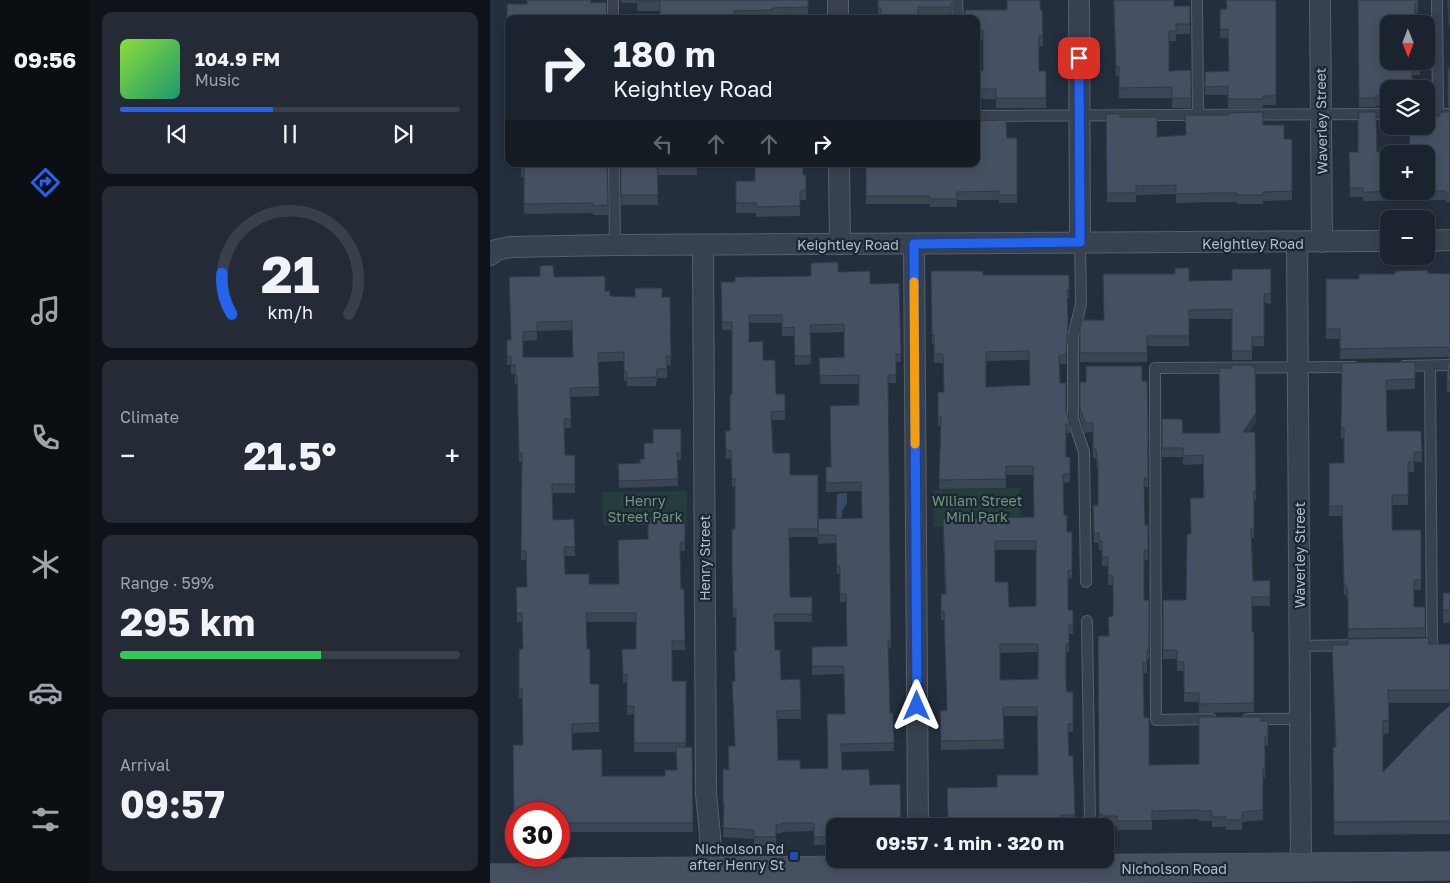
<!DOCTYPE html>
<html lang="en">
<head>
<meta charset="utf-8">
<style>
	:root { --surface:#1b232e; --page:#242b36; --text:#f1f3f6; --muted:#a0a4aa; --line:#39404a; --accent:#2563eb }
	body { margin:0; font-family:"Golos Text",sans-serif; background:var(--page); color:var(--text); height:100vh; display:flex; flex-direction:column; font-size:19px; white-space:nowrap }
	* { box-sizing:border-box; margin:0 }
	p { font-size:16px; color:var(--muted) }
	.icon { flex:none; width:28px; height:28px; fill:none; stroke:currentColor; stroke-width:2; stroke-linecap:round; stroke-linejoin:round }
	.map { position:relative; flex:1; overflow:hidden }
	.panel { display:flex; flex-direction:column; gap:12px; padding:12px; background:#0f1319; width:400px }
	.panel>* { flex:none }
	.banner { position:absolute; left:15px; top:15px; width:475px; height:152px; border-radius:10px; box-shadow:0 2px 8px #0003,0 0 0 1px var(--line); background:#1b232e; color:var(--text); overflow:hidden }
	.needle { width:32px; rotate:179deg }
	.tools { position:absolute; left:890px; top:15px; display:grid; gap:10px }
	.tools a { display:grid; place-items:center; width:55px; height:55px; border-radius:10px; background:var(--surface); box-shadow:0 2px 8px #0003,0 0 0 1px var(--line); font-size:25px }
	.speed { position:absolute; left:15px; top:802px; display:flex; gap:10px; font-size:25px; font-weight:700; text-align:center }
	.speed>* { display:grid; place-content:center; width:65px; height:65px; border-radius:50%; background:var(--surface); box-shadow:0 2px 8px #0003,0 0 0 1px var(--line); line-height:1 }
	.speed .limit { border:8px solid #d22; background:#fff; color:#111 }
	.pin { position:absolute; display:grid; place-items:center; width:42px; height:42px; color:#fff; margin:-21px; border-radius:10px; box-shadow:0 2px 8px #0006 }
	.me { position:absolute; width:55px; margin:-28px; rotate:0deg; stroke-linejoin:round; filter:drop-shadow(0 0 4px #0008) }
	.turn { display:flex; align-items:center; gap:18px; height:105px; padding:0 25px; font-size:22px }
	.turn .icon { width:65px; height:65px; stroke-width:2.5 }
	.turn b { display:block; font-size:35px; line-height:42px }
	.lanes { display:flex; align-items:center; height:48px; padding:0 25px; background:#0003; justify-content:center; gap:25px; direction:ltr }
	.lanes .off { opacity:.35 }
	.big { font-size:38px; font-weight:700; line-height:1.1 }
	.panel .widget { flex:1; display:flex; flex-direction:column; justify-content:center; gap:8px; min-width:0; padding:0 18px; border-radius:10px; background:var(--page) }
	.panel .dial { align-items:center; gap:0 }
	.dial svg { height:130px; overflow:visible; fill:none; stroke:var(--line); stroke-width:7; stroke-linecap:round; text-anchor:middle }
	.dial text { fill:var(--text); stroke:none }
	.song { display:flex; align-items:center; gap:15px }
	.cover { width:60px; height:60px; border-radius:8px; background:linear-gradient(135deg,hsl(90 70% 55%),hsl(160 70% 35%)) }
	.played { height:5px; border-radius:2px; background:linear-gradient(90deg,var(--accent) 45%,var(--line) 45%) }
	.keys { display:flex; justify-content:space-around; direction:ltr }
	.heat { display:flex; justify-content:space-between; align-items:center; font-size:28px; direction:ltr }
	.charge { height:8px; border-radius:4px; background:linear-gradient(90deg,#34c759 59%,var(--line) 0) }
	.trip { position:absolute; left:336px; top:818px; width:288px; height:50px; border-radius:10px; background:var(--surface); box-shadow:0 2px 8px #0003,0 0 0 1px var(--line); font-weight:700; line-height:50px; text-align:center }
	main { display:flex; flex:1; min-height:0 }
	.dock { display:flex; flex-direction:column; width:90px; justify-content:space-around; align-items:center; background:#0b0e12; color:var(--muted) }
	.dock .icon { width:35px; height:35px }
	.dock .active { color:var(--accent) }
	.dock b { font-size:22px; color:var(--text) }
	.map>svg:first-child { display:block }
	.green { fill:#263c3f }
	.water { fill:#394c67 }
	.lines { fill:none; stroke-linecap:round; stroke-linejoin:round }
	.service-casing { stroke:#565f6c; stroke-width:12 }
	.minor-casing { stroke:#565f6c; stroke-width:22 }
	.secondary-casing { stroke:#565f6c; stroke-width:29 }
	.service { stroke:#38414e; stroke-width:10 }
	.minor { stroke:#38414e; stroke-width:20 }
	.secondary { stroke:#465061; stroke-width:28 }
	.wall { fill:#3b4654; fill-rule:evenodd }
	.shaded-wall { fill:#303945 }
	.building { fill:#455162; stroke:#303945; fill-rule:evenodd }
	.route-casing { stroke:#184099; stroke-width:12 }
	.route { stroke:#2563eb; stroke-width:9 }
	.slow { stroke:#f59e0b; stroke-width:9 }
	.transit-dot { fill:#1a4fb4; stroke:#1d2633; stroke-width:2 }
	.labels { text-anchor:middle; dominant-baseline:central; stroke-width:4.5; stroke-linejoin:round; paint-order:stroke }
	.street-label { font-size:14px; fill:#b4bcc9; stroke:#1d2633 }
	.park-label { font-size:14px; fill:#6b9a76; stroke:#1d2633 }
	.poi-label { font-size:14px; fill:#b4bcc9; stroke:#1d2633; text-anchor:end }
</style>
</head>
<body>
<main>
<nav class="dock">
<b>09:56</b>
<svg class="icon active" aria-label="directions" viewBox="0 0 24 24"><path d="M12 3l9 9-9 9-9-9zM9 14v-3h6M13 9l2 2-2 2"/></svg>
<svg class="icon" aria-label="music" viewBox="0 0 24 24"><path d="M9 18V5l10-2v13"/><circle cx="6" cy="18" r="3"/><circle cx="16" cy="16" r="3"/></svg>
<svg class="icon" aria-label="phone" viewBox="0 0 24 24"><path d="M5 4h4l2 5-3 2q2 4 5 5l2-3 5 2v4C11 20 4 13 5 4z"/></svg>
<svg class="icon" aria-label="climate" viewBox="0 0 24 24"><path d="M12 3v18M4 7l16 10M4 17L20 7"/></svg>
<svg class="icon" aria-label="car" viewBox="0 0 24 24"><path d="M5 17H2v-5l4-1 3-4h7l3 4 3 1v5h-3M9 17h6M6 11h13"/><circle cx="7" cy="17" r="2"/><circle cx="17" cy="17" r="2"/></svg>
<svg class="icon" aria-label="filters" viewBox="0 0 24 24"><path d="M4 7h16M4 17h16"/><circle cx="9" cy="7" r="2"/><circle cx="15" cy="17" r="2"/></svg>
</nav>
<section class="panel">
<div class="widget">
<div class="song"><i class="cover"></i><div><b>104.9 FM</b><p>Music</p></div></div>
<div class="played"></div>
<div class="keys"><svg class="icon" aria-label="previous" viewBox="0 0 24 24"><path d="M18 5L8 12l10 7zM5 5v14"/></svg><svg class="icon" aria-label="pause" viewBox="0 0 24 24"><path d="M8 5v14M16 5v14"/></svg><svg class="icon" aria-label="next" viewBox="0 0 24 24"><path d="M6 5l10 7-10 7zM19 5v14"/></svg></div>
</div>
<div class="widget dial"><svg viewBox="0 0 100 80">
<path d="M14 69A42 42 0 1 1 86 69"/>
<path d="M14 69A42 42 0 0 1 8 44" stroke="#2563eb"/>
<text x="50" y="56" font-size="32" font-weight="700">21</text>
<text x="50" y="72" font-size="11">km/h</text>
</svg></div>
<div class="widget"><p>Climate</p>
<div class="heat"><a>−</a><b class="big">21.5°</b><a>+</a></div>
</div>
<div class="widget"><p>Range · 59%</p><b class="big">295 km</b><div class="charge"></div></div>
<div class="widget"><p>Arrival</p><b class="big">09:57</b></div>
</section>
<div class="map">
<svg width="960" height="883" viewBox="0 0 960 883">
	<rect width="100%" height="100%" fill="#242f3e"/>
	<!-- green -->
	<g class="green">
		<polygon points="530,488 531,526 444,527 443,490"/>
		<polygon points="197,491 197,525 113,525 112,492"/>
	</g>
	<!-- water -->
	<polygon class="water" points="357,493 357,503 352,511 351,524 346,524 347,494"/>
	<g class="lines">
		<!-- service casing -->
		<g class="service-casing">
			<g id="service">
				<polyline points="123,0 123,19"/>
				<polyline points="467,0 468,19"/>
				<polyline points="707,0 708,115"/>
				<polyline points="947,0 948,114"/>
				<polyline points="936,114 960,114"/>
				<polyline points="486,116 899,114"/>
				<polyline points="124,164 125,245"/>
				<polyline points="590,242 591,304 583,337 583,419 594,452 596,582"/>
				<polyline points="914,366 960,365"/>
				<polyline points="940,366 942,644"/>
				<polyline points="597,621 600,826"/>
				<polyline points="809,646 872,645"/>
				<polyline points="721,719 666,720 665,368 864,367"/>
				<polyline points="758,719 810,719"/>
			</g>
		</g>
		<!-- minor casing -->
		<g class="minor-casing">
			<g id="minor">
				<polyline points="348,0 348,19"/>
				<polyline points="589,0 590,242"/>
				<polyline points="830,0 832,242"/>
				<polyline points="349,164 350,244"/>
				<polyline points="936,241 960,240"/>
				<polyline points="807,243 811,868"/>
				<polyline points="424,244 428,826"/>
				<polyline points="213,245 216,794 220,835 221,871"/>
				<polyline points="0,255 6,250 20,247 125,245 899,241"/>
			</g>
		</g>
		<!-- secondary casing -->
		<g class="secondary-casing">
			<polyline id="secondary" points="0,878 50,878 83,872 960,866"/>
		</g>
		<!-- service -->
		<use href="#service" class="service"/>
		<!-- minor -->
		<use href="#minor" class="minor"/>
		<!-- secondary -->
		<use href="#secondary" class="secondary"/>
	</g>
	<!-- wall -->
	<g class="wall">
		<polygon points="37,0 101,0 101,3 116,2 117,19 19,19 19,56 15,56 15,30 17,28 17,4 37,4"/>
		<polygon points="131,0 318,0 318,17 282,18 282,19 170,19 170,11 147,11 147,3 131,3"/>
		<polygon points="388,0 461,0 461,15 388,16"/>
		<polygon points="623,0 684,6 700,6 700,34 686,34 686,41 679,41 679,71 701,70 701,108 682,108 682,98 629,98 629,76 626,76"/>
		<polygon points="786,0 786,105 773,105 773,108 738,108 738,95 715,95 715,72 738,71 738,38 730,38 730,9 736,9"/>
		<polygon points="868,0 940,0 928,0 928,13 925,13 899,24 930,61 930,75 922,75 922,89 899,89 899,105 886,106 886,107 869,107"/>
		<polygon points="957,0 960,0 960,26 959,26"/>
		<polygon points="552,9 553,46 549,46 549,71 556,71 556,108 506,108 506,99 486,99 486,71 493,71 493,40 486,40 486,19 517,10"/>
		<polygon points="958,68 960,68 960,108 958,107"/>
		<polygon points="16,73 19,73 19,97 17,97"/>
		<polygon points="960,112 960,202 956,202 956,200 873,201 873,197 860,197 859,152 920,152 950,116"/>
		<polygon points="616,114 630,117 667,137 696,135 773,125 794,139 802,139 802,200 773,201 773,204 747,204 747,202 723,202 686,203 686,194 646,195 646,202 617,202"/>
		<polygon points="517,138 527,138 527,203 509,203 509,200 467,200 467,207 440,207 440,204 376,204 376,164"/>
		<polygon points="31,164 117,164 118,215 103,215 103,213 34,214 34,177 31,177"/>
		<polygon points="131,164 207,164 207,175 167,175 168,205 131,205"/>
		<polygon points="316,175 316,200 310,200 310,216 266,217 266,213 246,213 246,181 265,181"/>
		<polygon points="781,269 781,304 774,303 774,346 762,346 762,360 742,360 742,319 699,319 699,346 657,346 657,362 590,362 590,328 614,320 699,281 742,280"/>
		<path d="M441 271 493 275H579V298H577L578 330 576 364H569L570 383 576 411 580 424V433H576V457H580V482L573 483 574 515 577 532H582V578L578 579V610H583V634H579V652L576 653V687L577 692H583V732H578L579 756 585 815V824H570V826H458L457 788 507 787 548 775 547 716H513L514 749 451 750 450 711 457 710 454 620H451V594H455L453 528 544 517 543 475H516V488L449 489 451 426H448V392H454L453 363H444V344H442ZM539 360 540 385 496 387V361ZM505 550H546V606L519 607 505 582ZM548 652V679L510 680V653Z"/>
		<path d="M348 272 380 284 409 283 411 362H406V383H398L401 640V648L398 649 400 713H403L404 751 352 752V770L380 785 410 784 411 826H345V831H337L338 845H324V831L292 832V833L286 834V845H264V839L233 837 234 812H233V769L238 770 245 746V681L246 651V617H243L242 576 245 529V487H242L241 459H236L235 439 240 431 242 394V330H232L231 282H245L321 276ZM259 323H292V336H304L305 365 321 364 320 333 354 332V357L329 358 330 384H369V405L341 467H336V492L371 491 372 518 328 519V544L346 543 347 574H350V602H356L357 646 322 655V675L353 674 354 685 355 714 337 768 310 769 288 760 287 719H311L310 679 291 680 285 650 284 622H322V597H300L299 537H328V475H300L283 453 282 420H295V394H286L273 360 259 342Z"/>
		<polygon points="938,273 960,274 960,359 957,357 850,359 850,339 836,339 836,279 869,279"/>
		<path d="M64 277 115 291 120 296 180 297 181 366 177 365V378H167L166 386H137V381H134V361L108 362 109 396 81 397V428H75V455H85V493H62L63 520 84 519 85 556H74L75 574 99 584H129L158 539 195 519V551H191L190 556 191 589H194L195 650H182V681H196V747H202L203 832H69V814H26V832H24L23 745H33L32 698H29V649H33L32 622H27L26 587H37L36 560H31L32 462H29L27 384H25V374H21V365H17V340H20ZM82 330 83 357H33V341L47 340V331ZM96 622H146V649H132L133 683H137V715L144 714V752H186L187 770 175 776H112L82 750V733L109 732V684H100L97 649Z"/>
		<polygon points="925,362 925,389 896,390 897,431 931,431 932,462 924,462 924,472 918,472 918,505 902,505 902,530 931,530 931,590 924,590 924,607 935,607 935,637 858,638 858,603 856,595 854,595 852,516 839,516 839,463 854,463 854,438 851,438 852,363"/>
		<rect x="957" y="362" width="3" height="30"/>
		<polygon points="652,381 658,419 658,487 654,487 655,525 658,525 658,560 654,560 654,600 659,600 659,659 657,659 657,673 653,673 654,717 659,765 709,764 771,721 778,721 778,745 775,745 775,778 773,778 773,820 752,822 752,830 736,830 736,827 722,827 722,821 709,821 709,819 662,820 662,830 627,830 627,826 612,826 612,823 609,823 608,636 618,636 623,616 623,585 618,585 618,566 612,566 612,550 609,550 609,543 604,543 603,505 608,505 608,470 607,470 606,458 603,458 603,432 595,433 590,418 590,382"/>
		<polygon points="672,419 693,433 730,433 766,422 759,432 765,432 766,500 764,500 764,538 762,538 763,581 780,580 780,606 762,606 762,632 764,632 764,712 709,713 709,702 694,702 694,671 687,671 687,659 673,659 673,600 696,600 701,534 713,498 713,464 693,465 693,457 672,457"/>
		<polygon points="191,429 191,460 187,460 188,486 129,488 128,464 150,463 154,459 163,443"/>
		<rect x="953" y="593" width="7" height="30"/>
		<polygon points="960,644 960,703 898,703 899,733 893,734 893,772 960,705 960,834 844,835 843,747 845,747 842,645"/>
	</g>
	<!-- shaded-wall -->
	<polygon class="shaded-wall" points="766,413 766,422 753,441 753,432"/>
	<!-- building -->
	<g class="building">
		<polygon points="37,0 101,0 101,3 116,2 117,19 19,19 19,46 15,46 15,30 17,27 17,4 37,4"/>
		<polygon points="147,0 318,0 318,7 282,8 282,10 244,11 244,19 170,19 170,1 147,1"/>
		<polygon points="388,0 461,0 461,7 428,7 428,19 391,19 391,8 388,8"/>
		<polygon points="517,0 550,0 550,10 552,9 553,36 549,36 549,71 556,71 556,98 506,98 506,89 486,89 486,71 493,71 493,30 486,31 486,19 475,19 475,10 517,10"/>
		<polygon points="624,0 684,0 684,6 700,6 700,24 686,24 686,31 679,31 679,71 701,70 701,98 682,98 682,87 629,88 629,66 626,66"/>
		<polygon points="736,0 786,0 786,96 773,96 773,99 738,99 738,86 715,87 715,72 739,71 738,29 730,30 730,9 737,9"/>
		<polygon points="868,0 928,0 928,3 925,3 925,24 899,24 899,61 930,61 930,65 922,65 922,87 899,89 899,96 886,96 886,98 869,98"/>
		<polygon points="958,0 960,0 960,18 959,18"/>
		<polygon points="958,68 960,68 960,99 958,98"/>
		<polygon points="16,73 19,73 19,87 17,87"/>
		<polygon points="773,112 773,125 794,125 794,139 802,139 802,191 773,192 773,195 747,195 747,193 723,193 686,194 686,185 646,186 646,193 617,193 616,114 630,114 630,117 667,117 667,137 696,135 695,115 739,115 739,113"/>
		<path d="M869 112H886L887 152H920L919 126H936V116H950V112H960V193H956V191L873 192V188H860L859 152H868V118H869ZM899 154H936V191H899Z"/>
		<polygon points="516,120 517,138 527,138 527,195 509,195 509,191 467,192 467,199 440,199 440,196 376,196 376,164 486,164 486,121"/>
		<polygon points="31,164 117,164 118,205 103,206 103,203 34,204 34,167 31,167"/>
		<polygon points="131,164 207,164 207,165 167,165 168,195 131,195"/>
		<polygon points="265,164 313,164 313,175 316,175 316,190 310,191 310,206 266,207 266,203 246,203 246,181 265,181"/>
		<path d="M348 262V272L380 271V284L409 283 411 354H406V375H398L401 640H398L400 713H403L404 743 351 744 352 770 379 769 380 785 410 784 411 822H387V819L350 820V823H337L338 837H324V823H292V825H286V837H264V830L233 828 234 803H233V769L239 770 238 746H245L242 681H245L244 651H246V609H243L242 568V529H245V479H242L241 450H236L235 431H240V394H242V322H232L231 282H245V277L321 276V263ZM259 315H292V328L304 327 305 356H321L320 325 354 324V357L329 358 330 376 369 375V405L340 406 341 467H336V483L371 482 372 518 328 519V535H346L347 566H350V594H356L357 646 322 647V666H353L354 676 355 714H337L338 768 310 769V760H288L287 711 311 710 310 679 291 680 290 650H285L284 614H322V597H300L299 529H328V475H300V453H283L281 412 295 411V394H286L285 360H273V341L259 342Z"/>
		<path d="M63 265 64 277 115 276V291H120V296L145 297V288H172V297H180L181 357 176 356 177 369H167L166 377 137 378V372H134V352L108 353 109 387 80 388 81 419H74L75 455H85V484H62L63 520 84 519 85 547H74L75 574H99V584H129L128 540 158 539V519H195V542H191L190 548 191 589H194L195 641H182V681H196V743H144V706H137V674H133L132 649H146V613H96L97 649H100V684H109V723L82 724V750L112 749V776H175V770H187L186 747H202L203 823H69V814H26V823H24L23 745H33L32 689H29V649H33L32 613 27 614 26 587H37L36 551H31L32 453H29L27 375H25V365H21V356H17V340H21L19 277 50 276V266ZM82 321 83 357H33V332L47 331V322Z"/>
		<polygon points="685,268 699,268 699,281 742,280 742,269 781,269 781,294 774,294 774,337 762,337 762,351 742,351 742,309 699,310 699,336 657,336 657,353 590,353 590,328 592,320 614,320 613,274 685,274"/>
		<polygon points="938,270 938,273 960,274 960,349 957,347 850,349 850,329 836,329 836,279 869,279 869,274 905,274 905,271"/>
		<path d="M441 271H493V275H579V290H577L578 321 576 355H569L570 383H576V411L580 424H576V457H580V474H573L574 515H577V532H582V570H578V610H583V625H579V644H576V686L577 692H583V724H578L579 756H583L585 815H570V821L520 822V819L458 821 457 788 507 787V775H548L547 707H513L514 740 451 741 450 711 457 710 454 611H451V594H456L453 519 544 517 543 466H516V479L449 480 451 417H448V392H454L453 354H444V335H442ZM539 351 540 385 496 387V352ZM505 541H546V606L519 607 518 582H505ZM510 644H548V679L510 680Z"/>
		<polygon points="925,362 925,379 896,380 897,431 931,431 932,452 924,452 924,462 918,462 918,495 902,495 902,530 931,530 931,580 924,580 924,607 935,607 935,628 858,629 858,593 856,585 854,585 852,506 839,506 839,463 854,463 854,428 851,428 852,363"/>
		<rect x="957" y="362" width="3" height="20"/>
		<polygon points="742,365 762,365 762,367 765,367 766,413 753,432 765,432 766,491 764,491 764,529 761,529 763,581 780,580 780,597 762,597 762,632 764,632 764,703 709,704 709,693 694,693 694,662 687,662 687,650 673,650 673,600 696,600 697,534 701,534 700,498 714,498 713,455 693,456 693,448 672,448 672,419 692,419 693,433 730,433 729,368 742,368"/>
		<polygon points="596,366 652,366 652,381 657,381 658,419 658,478 654,478 655,525 658,525 658,550 654,550 654,600 659,600 659,650 657,650 657,663 653,663 654,717 659,718 659,765 709,764 709,717 771,717 771,721 778,721 778,736 775,736 775,768 773,768 773,810 752,812 752,820 736,820 736,817 722,817 722,811 709,811 709,810 662,811 662,821 627,821 627,816 612,816 612,814 609,814 608,636 619,636 618,617 623,616 623,576 618,576 618,557 612,557 612,541 609,541 609,533 604,534 603,505 608,505 608,461 607,461 606,449 603,449 603,423 595,423 590,408 590,382 596,382"/>
		<polygon points="163,429 191,429 191,453 187,453 188,479 129,481 128,464 150,463 150,459 154,459 154,443 163,443"/>
		<rect x="953" y="593" width="7" height="17"/>
		<polygon points="938,638 939,644 960,644 960,690 898,690 899,720 893,721 893,772 936,727 960,705 960,821 844,822 843,747 846,747 842,645 858,645 858,639"/>
	</g>
	<g class="lines">
		<!-- route casing -->
		<g class="route-casing">
			<polyline id="route" points="427,706 424,244 590,242 589,58"/>
		</g>
		<!-- route -->
		<use href="#route" class="route"/>
		<!-- slow -->
		<polyline class="slow" points="424,282 425,444"/>
	</g>
	<!-- markers -->
	<rect class="transit-dot" x="299" y="851" width="10" height="10" rx="2.5"/>
	<g class="labels">
		<!-- street labels -->
		<g class="street-label">
			<text transform="translate(831 121) rotate(-91)">Waverley Street</text>
			<text x="763" y="243">Keightley Road</text>
			<text x="358" y="244">Keightley Road</text>
			<text transform="translate(809 555) rotate(-90)">Waverley Street</text>
			<text transform="translate(214 558) rotate(-90)">Henry Street</text>
			<text x="684" y="868">Nicholson Road</text>
		</g>
		<!-- park labels -->
		<g class="park-label">
			<text x="155" y="500">Henry<tspan x="155" dy="16">Street Park</tspan></text>
			<text x="487" y="500">Wiliam Street<tspan x="487" dy="16">Mini Park</tspan></text>
		</g>
		<!-- poi labels -->
		<g class="poi-label">
			<text x="294" y="848">Nicholson Rd<tspan x="294" dy="16">after Henry St</tspan></text>
		</g>
	</g>
</svg>
<div class="tools">
<a><svg class="needle" viewBox="-14 -14 28 28"><path d="M0-13l5 13h-10z" fill="#e53935"/><path d="M0 13l5-13h-10z" fill="#a0a4aa"/></svg></a>
<a><svg class="icon" aria-label="layers" viewBox="0 0 24 24"><path d="M12 4l9 5-9 5-9-5zM3 14l9 5 9-5"/></svg></a>
<a>+</a>
<a>−</a>
</div>
<div class="speed"><div class="limit">30</div></div>
<div class="pin" style="left:589px;top:58px;background:#d93025"><svg class="icon" aria-label="arrive" viewBox="0 0 24 24"><path d="M6 21V4h12l-3 4 3 4H6"/></svg></div>
<svg class="me" style="left:427px;top:706px" viewBox="-20 -20 40 40"><path d="M0-17L14 15 0 8-14 15z" fill="#2563eb" stroke="#fff" stroke-width="4"/></svg>
<div class="trip">09:57 · 1 min · 320 m</div>
<div class="banner">
<div class="turn"><svg class="icon" aria-label="right" viewBox="0 0 24 24"><path d="M7 20v-9h11M14 6l5 5-5 5"/></svg><div><b>180 m</b>Keightley Road</div></div>
<div class="lanes"><svg class="icon off" aria-label="left" viewBox="0 0 24 24"><path d="M17 20v-9H6M10 6l-5 5 5 5"/></svg><svg class="icon off" aria-label="ahead" viewBox="0 0 24 24"><path d="M12 20V5M6 11l6-6 6 6"/></svg><svg class="icon off" aria-label="ahead" viewBox="0 0 24 24"><path d="M12 20V5M6 11l6-6 6 6"/></svg><svg class="icon" aria-label="right" viewBox="0 0 24 24"><path d="M7 20v-9h11M14 6l5 5-5 5"/></svg></div>
</div>
</div>
</main>
</body>
</html>
